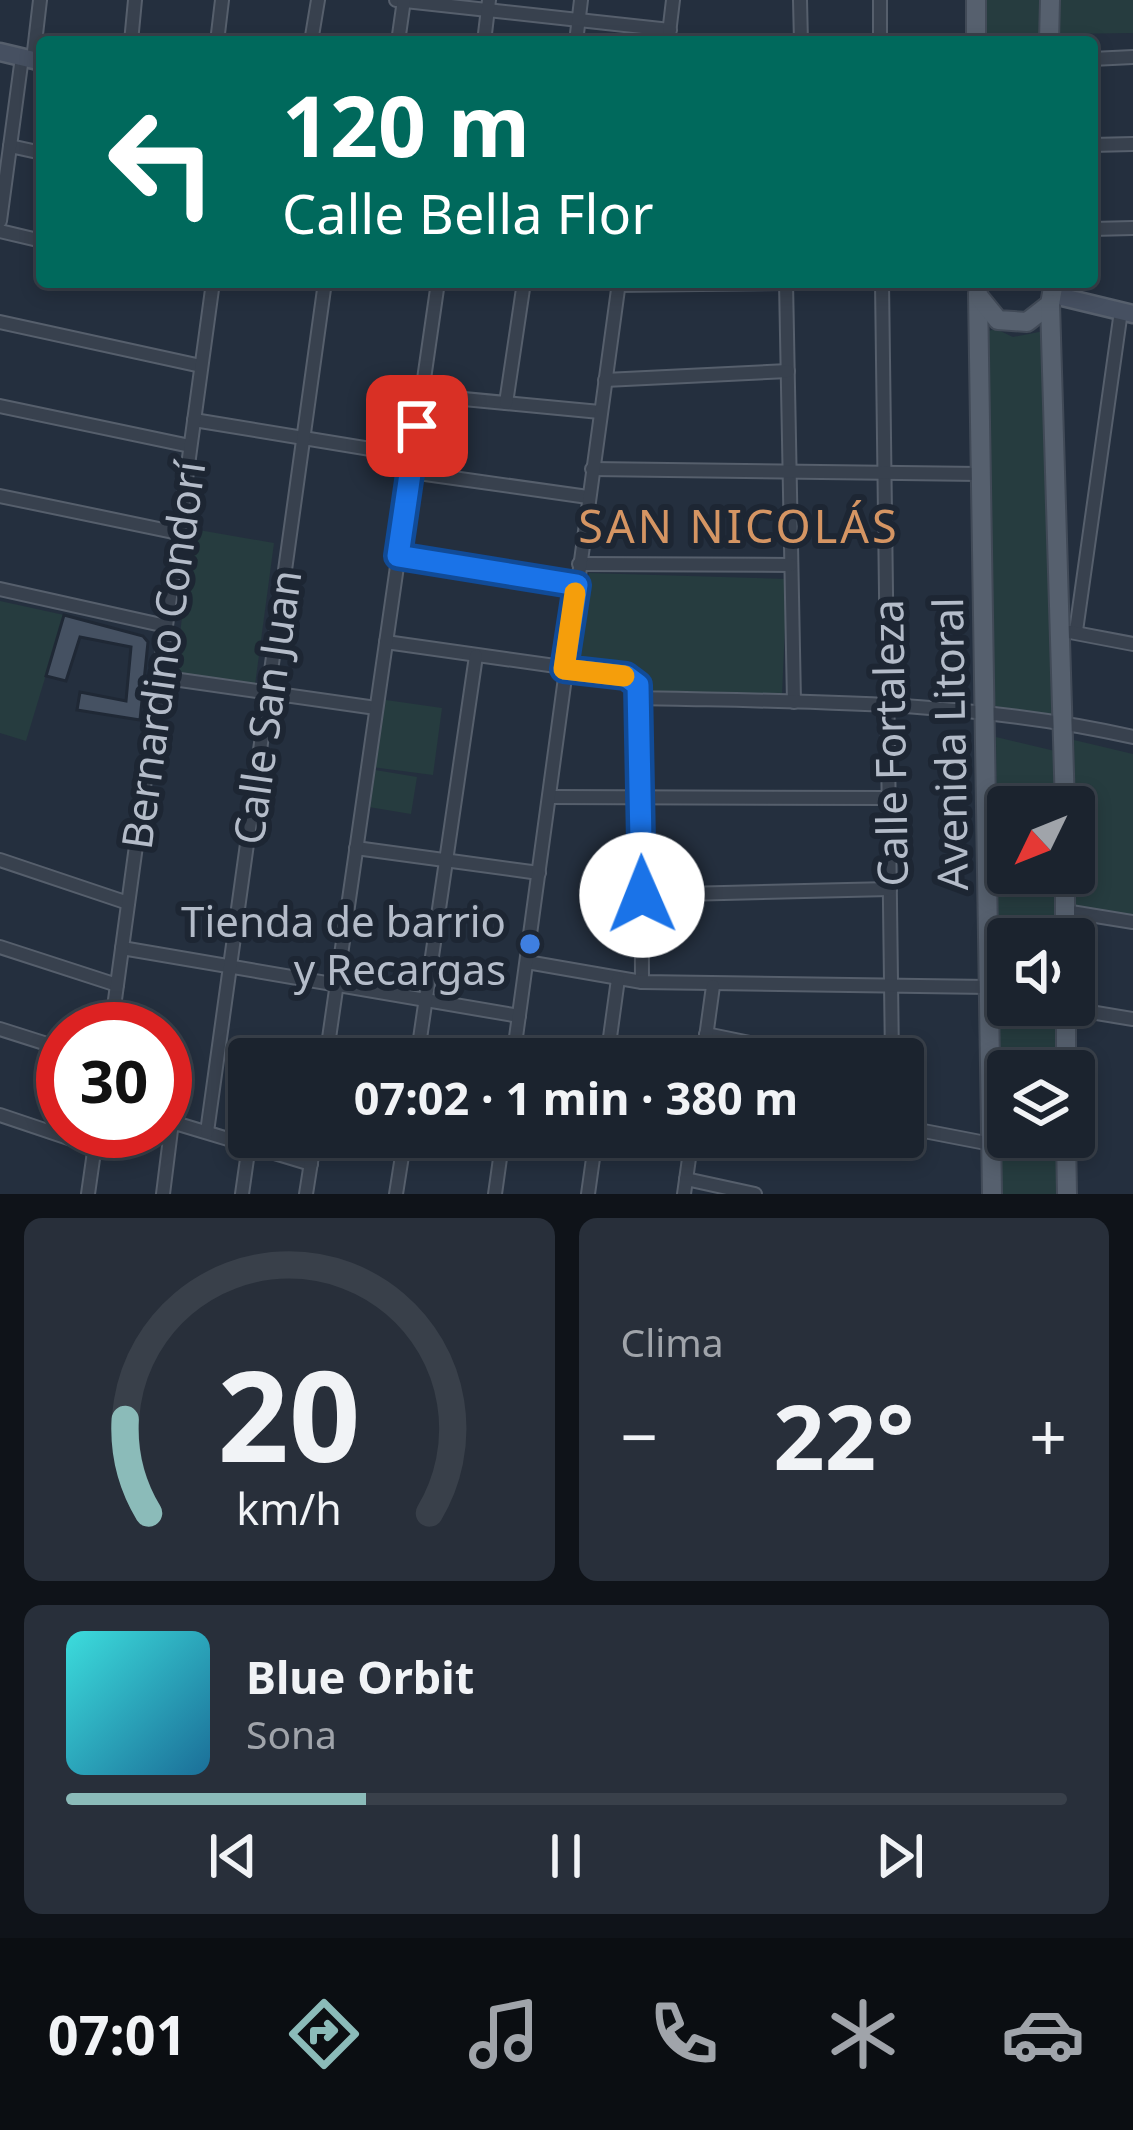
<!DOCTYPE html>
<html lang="es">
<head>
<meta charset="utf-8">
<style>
	:root { --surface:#1b232e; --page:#282f3a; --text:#f1f3f6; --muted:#a0a4aa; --line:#39404a; --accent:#8bbbb9 }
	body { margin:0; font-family:"Noto Sans",sans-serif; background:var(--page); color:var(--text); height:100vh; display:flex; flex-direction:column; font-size:45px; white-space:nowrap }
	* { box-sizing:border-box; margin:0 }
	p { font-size:39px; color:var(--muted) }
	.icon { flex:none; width:66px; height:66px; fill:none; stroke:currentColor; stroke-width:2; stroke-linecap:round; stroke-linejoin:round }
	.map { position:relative; height:1194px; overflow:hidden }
	.drawer { display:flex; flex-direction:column; gap:24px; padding:24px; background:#0f1319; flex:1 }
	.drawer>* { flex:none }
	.top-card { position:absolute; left:36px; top:36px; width:1062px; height:252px; border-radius:12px; box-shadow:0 6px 18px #0003,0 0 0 3px var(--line); background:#00695c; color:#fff; overflow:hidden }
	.needle { width:78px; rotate:227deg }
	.tools { position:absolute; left:987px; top:786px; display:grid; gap:24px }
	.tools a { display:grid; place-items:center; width:108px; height:108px; border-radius:12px; background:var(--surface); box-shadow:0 6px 18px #0003,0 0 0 3px var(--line); font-size:60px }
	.speed { position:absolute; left:36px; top:1002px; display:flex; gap:24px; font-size:60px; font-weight:700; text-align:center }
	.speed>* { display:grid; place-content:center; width:156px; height:156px; border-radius:50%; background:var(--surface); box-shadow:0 6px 18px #0003,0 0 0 3px var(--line); line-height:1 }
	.speed .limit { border:18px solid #d22; background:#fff; color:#111 }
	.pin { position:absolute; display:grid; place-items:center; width:102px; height:102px; color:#fff; margin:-51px; border-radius:24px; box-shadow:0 6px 18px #0006 }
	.me { position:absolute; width:132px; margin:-66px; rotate:359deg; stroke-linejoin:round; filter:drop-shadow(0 0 9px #0008) }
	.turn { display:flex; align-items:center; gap:42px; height:252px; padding:0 48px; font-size:54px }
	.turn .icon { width:156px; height:156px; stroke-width:2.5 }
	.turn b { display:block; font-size:84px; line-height:102px }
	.big { font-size:90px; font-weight:700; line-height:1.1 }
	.drawer .widget { flex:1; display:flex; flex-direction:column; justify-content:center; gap:18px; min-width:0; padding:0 42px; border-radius:18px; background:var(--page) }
	.drawer .dial { align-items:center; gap:0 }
	.dial svg { height:312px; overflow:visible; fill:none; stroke:var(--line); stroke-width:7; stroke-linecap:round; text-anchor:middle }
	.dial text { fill:var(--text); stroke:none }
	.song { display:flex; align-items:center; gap:36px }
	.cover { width:144px; height:144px; border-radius:18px; background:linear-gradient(135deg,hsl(180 70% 55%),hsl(200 70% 35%)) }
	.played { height:12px; border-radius:6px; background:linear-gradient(90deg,var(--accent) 30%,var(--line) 30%) }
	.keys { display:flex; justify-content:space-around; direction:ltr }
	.heat { display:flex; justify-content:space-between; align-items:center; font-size:66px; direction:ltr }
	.drawer .tiles { flex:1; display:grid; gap:24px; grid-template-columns:1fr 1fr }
	.widget:last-child { grid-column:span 2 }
	.trip { position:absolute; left:228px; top:1038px; width:696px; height:120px; border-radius:12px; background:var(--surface); box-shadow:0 6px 18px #0003,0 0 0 3px var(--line); font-weight:700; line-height:120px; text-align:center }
	.tabs { display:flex; height:192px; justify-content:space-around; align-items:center; background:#0b0e12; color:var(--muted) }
	.tabs .icon { width:84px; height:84px }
	.tabs .on { color:var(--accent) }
	.tabs b { font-size:54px; color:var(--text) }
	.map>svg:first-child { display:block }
	.green { fill:#263c3f }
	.building { fill:#455162; stroke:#1f2835; stroke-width:3 }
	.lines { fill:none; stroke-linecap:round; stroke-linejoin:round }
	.minor-casing { stroke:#565f6c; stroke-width:16 }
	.secondary-casing { stroke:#565f6c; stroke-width:21 }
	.primary-casing { stroke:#414a57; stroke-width:22 }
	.minor { stroke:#38414e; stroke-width:12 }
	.secondary { stroke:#465061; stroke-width:16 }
	.primary { stroke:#56606e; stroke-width:18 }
	.route-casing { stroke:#114b97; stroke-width:30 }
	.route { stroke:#1a73e8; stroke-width:21 }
	.slow { stroke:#f59e0b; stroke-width:21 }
	.shop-dot { fill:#3f7fe0; stroke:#1d2633; stroke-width:4.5 }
	.labels { text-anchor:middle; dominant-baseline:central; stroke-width:12; stroke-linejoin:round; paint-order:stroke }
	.street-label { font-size:42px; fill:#b4bcc9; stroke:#1d2633 }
	.poi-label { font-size:42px; fill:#b4bcc9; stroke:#1d2633; text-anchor:end }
	.neighbourhood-label { font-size:45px; letter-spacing:3px; fill:#d59563; stroke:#1d2633 }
</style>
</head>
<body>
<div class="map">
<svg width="1133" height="1194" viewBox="0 0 1133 1194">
	<rect width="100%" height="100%" fill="#242f3e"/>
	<!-- green -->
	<g class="green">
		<polygon points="987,0 1043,0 1044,42 987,42"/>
		<polygon points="1058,0 1133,0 1133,33 1059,34"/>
		<polygon points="996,329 1013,337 1044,331 1054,720 992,705 988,331"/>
		<polygon points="193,529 274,543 255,685 175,674"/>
		<polygon points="589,573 787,579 782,696 654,693 638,666 572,664"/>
		<polygon points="0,601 64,615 26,741 0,733"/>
		<polygon points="372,698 442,708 433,775 364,766"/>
		<polygon points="996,737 1055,751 1055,807 1008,807 1008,873 1056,873 1056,939 1008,939 1008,1005 1057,1005 1057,1071 1008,1071 1008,1137 1058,1137 1058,1194 999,1194"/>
		<polygon points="1074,740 1133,754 1133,916 1076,906"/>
		<polygon points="363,768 417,777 411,814 357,805"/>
	</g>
	<!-- building -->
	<polygon class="building" points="64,615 143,636 148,642 140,720 77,710 80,692 126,701 131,647 80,637 66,681 46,676"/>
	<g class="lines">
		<!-- minor casing -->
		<g class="minor-casing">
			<g id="minor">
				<polyline points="396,0 670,30"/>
				<polyline points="800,0 801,42"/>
				<polyline points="880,0 880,42"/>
				<polyline points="131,42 135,0"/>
				<polyline points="217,42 222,0"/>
				<polyline points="311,42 318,0"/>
				<polyline points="398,42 404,0"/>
				<polyline points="484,42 489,0"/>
				<polyline points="576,42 581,0"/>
				<polyline points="668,42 673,0"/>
				<polyline points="1092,59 1133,57"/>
				<polyline points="33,60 40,0"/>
				<polyline points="1092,145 1133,144"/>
				<polyline points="10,146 42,153"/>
				<polyline points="0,221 22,57"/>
				<polyline points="1092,229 1133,228"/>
				<polyline points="0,231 42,241"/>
				<polyline points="786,282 794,702"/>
				<polyline points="882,282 892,1059"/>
				<polyline points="618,285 786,283"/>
				<polyline points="0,322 201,366"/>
				<polyline points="605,380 788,371"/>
				<polyline points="422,395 600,412"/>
				<polyline points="506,403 524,282"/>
				<polyline points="0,406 190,446"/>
				<polyline points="194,420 413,456"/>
				<polyline points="592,469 980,474"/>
				<polyline points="411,472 588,497"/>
				<polyline points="0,496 178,533"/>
				<polyline points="398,556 577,585"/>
				<polyline points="579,564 791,565"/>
				<polyline points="0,589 166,626"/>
				<polyline points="1076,631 1121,311"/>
				<polyline points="1070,632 1133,644"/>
				<path d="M386 642 626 676 638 685 641 698C807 702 970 700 1133 737"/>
				<polyline points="159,677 376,708"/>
				<polyline points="641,698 642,982"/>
				<polyline points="549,797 889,798"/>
				<polyline points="356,848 539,873"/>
				<polyline points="0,860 128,903"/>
				<polyline points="642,895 890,889"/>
				<polyline points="1065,911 1133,922"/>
				<polyline points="0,947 117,985"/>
				<polyline points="122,948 519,1016"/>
				<polyline points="527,962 642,982 989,987"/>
				<polyline points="1066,1008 1133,1019"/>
				<polyline points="0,1029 63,1049"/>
				<polyline points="111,1029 213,282"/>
				<polyline points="706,1034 828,1059"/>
				<polyline points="326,1059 438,282"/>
				<polyline points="417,1059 476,656"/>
				<polyline points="513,1059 619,282"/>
				<polyline points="607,1059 618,979"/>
				<polyline points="703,1059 713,986"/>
				<polyline points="0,1115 95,1147"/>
				<polyline points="165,1120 311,1164"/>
				<polyline points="903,1127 991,1144"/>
				<polyline points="207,1132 325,282"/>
				<polyline points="686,1179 755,1194"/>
				<polyline points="88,1194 97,1131"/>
				<polyline points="163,1194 172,1122"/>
				<polyline points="242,1194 249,1145"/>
				<polyline points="306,1194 315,1137"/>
				<polyline points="396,1194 405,1137"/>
				<polyline points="495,1194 503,1137"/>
				<polyline points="588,1194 596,1137"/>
				<polyline points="684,1194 692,1137"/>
			</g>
		</g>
		<!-- secondary casing -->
		<g class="secondary-casing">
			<g id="secondary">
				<polyline points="0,52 42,62"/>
				<polyline points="1054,295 1133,314"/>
			</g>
		</g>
		<!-- primary casing -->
		<g class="primary-casing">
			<g id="primary">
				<polyline points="976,42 976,0"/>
				<polyline points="1049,42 1050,0"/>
				<polyline points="978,293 992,1194"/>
				<polyline points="980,298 998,320 1027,322 1050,304 1054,282"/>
				<polyline points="1050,304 1065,807"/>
				<polyline points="1065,873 1065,939"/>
				<polyline points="1066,1005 1066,1071"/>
				<polyline points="1066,1137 1067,1194"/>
			</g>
		</g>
		<!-- minor -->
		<use href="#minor" class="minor"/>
		<!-- secondary -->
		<use href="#secondary" class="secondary"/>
		<!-- primary -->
		<use href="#primary" class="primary"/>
	</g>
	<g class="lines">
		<!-- route casing -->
		<g class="route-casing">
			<polyline id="route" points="417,426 398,556 577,585 564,669 626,676 638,685 642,895"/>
		</g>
		<!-- route -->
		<use href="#route" class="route"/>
		<!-- slow -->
		<polyline class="slow" points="575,593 564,669 624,676"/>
	</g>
	<!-- markers -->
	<circle class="shop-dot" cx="530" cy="944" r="12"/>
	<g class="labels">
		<!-- street labels -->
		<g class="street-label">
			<text transform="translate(162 655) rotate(-82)">Bernardino Condorí</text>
			<text transform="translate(266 707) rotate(-82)">Calle San Juan</text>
			<text transform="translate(889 743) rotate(-91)">Calle Fortaleza</text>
			<text transform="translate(949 744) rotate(-91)">Avenida Litoral</text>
		</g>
		<!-- poi labels -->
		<g class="poi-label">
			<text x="506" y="920">Tienda de barrio<tspan x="506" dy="48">y Recargas</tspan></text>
		</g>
		<!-- neighbourhood labels -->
		<g class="neighbourhood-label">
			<text x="739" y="525">SAN NICOLÁS</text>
		</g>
	</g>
</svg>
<div class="tools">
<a><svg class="needle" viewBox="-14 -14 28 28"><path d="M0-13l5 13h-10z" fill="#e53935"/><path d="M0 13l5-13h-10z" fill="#a0a4aa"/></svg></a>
<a><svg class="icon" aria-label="sound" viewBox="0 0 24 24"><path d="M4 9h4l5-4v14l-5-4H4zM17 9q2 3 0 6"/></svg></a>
<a><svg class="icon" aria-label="layers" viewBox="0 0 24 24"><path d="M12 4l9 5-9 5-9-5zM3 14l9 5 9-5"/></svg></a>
</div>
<div class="speed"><div class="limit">30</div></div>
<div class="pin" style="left:417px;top:426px;background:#d93025"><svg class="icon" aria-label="arrive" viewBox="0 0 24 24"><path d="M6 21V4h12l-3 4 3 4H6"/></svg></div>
<svg class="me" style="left:642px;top:895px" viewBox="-20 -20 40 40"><circle r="19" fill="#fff"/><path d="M0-13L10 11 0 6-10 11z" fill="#1a73e8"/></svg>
<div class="trip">07:02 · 1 min · 380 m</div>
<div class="top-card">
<div class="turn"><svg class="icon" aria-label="left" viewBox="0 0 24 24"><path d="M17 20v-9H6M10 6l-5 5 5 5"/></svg><div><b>120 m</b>Calle Bella Flor</div></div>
</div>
</div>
<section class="drawer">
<div class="tiles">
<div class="widget dial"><svg viewBox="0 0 100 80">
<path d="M14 69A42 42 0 1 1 86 69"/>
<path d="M14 69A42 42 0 0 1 8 45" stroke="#8bbbb9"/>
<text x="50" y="56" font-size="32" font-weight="700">20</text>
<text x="50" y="72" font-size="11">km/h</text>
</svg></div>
<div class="widget"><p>Clima</p>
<div class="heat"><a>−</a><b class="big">22°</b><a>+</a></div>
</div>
<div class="widget">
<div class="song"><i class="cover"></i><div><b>Blue Orbit</b><p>Sona</p></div></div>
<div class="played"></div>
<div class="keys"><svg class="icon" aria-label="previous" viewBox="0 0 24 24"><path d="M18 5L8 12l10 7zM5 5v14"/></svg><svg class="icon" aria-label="pause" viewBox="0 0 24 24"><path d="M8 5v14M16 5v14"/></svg><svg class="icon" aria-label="next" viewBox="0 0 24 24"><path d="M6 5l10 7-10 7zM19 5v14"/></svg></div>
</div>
</div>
</section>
<nav class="tabs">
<b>07:01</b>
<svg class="icon on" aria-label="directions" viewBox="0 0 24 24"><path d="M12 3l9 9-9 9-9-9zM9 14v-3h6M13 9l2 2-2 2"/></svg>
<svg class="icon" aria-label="music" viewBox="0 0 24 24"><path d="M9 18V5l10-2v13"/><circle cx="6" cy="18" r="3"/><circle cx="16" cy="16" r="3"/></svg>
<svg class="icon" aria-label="phone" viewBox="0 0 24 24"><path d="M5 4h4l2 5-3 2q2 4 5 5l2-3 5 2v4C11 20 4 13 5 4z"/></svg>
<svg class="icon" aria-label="climate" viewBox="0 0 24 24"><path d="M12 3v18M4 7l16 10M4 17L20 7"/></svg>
<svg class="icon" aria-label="car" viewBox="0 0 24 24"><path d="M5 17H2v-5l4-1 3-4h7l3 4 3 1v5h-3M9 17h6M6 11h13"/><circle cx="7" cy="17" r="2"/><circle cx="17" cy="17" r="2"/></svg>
</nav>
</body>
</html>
